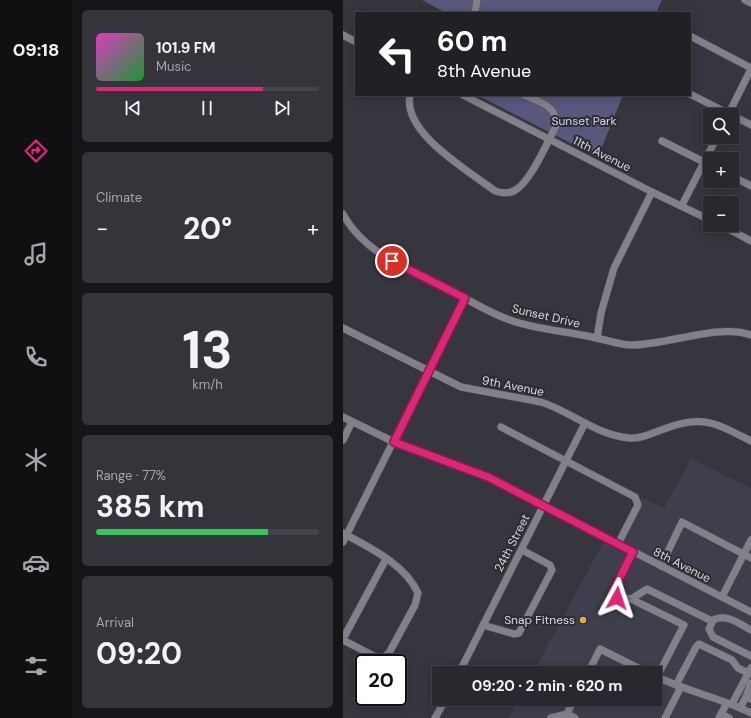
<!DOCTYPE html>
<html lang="en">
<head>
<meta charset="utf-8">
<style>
	:root { --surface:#28282e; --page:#34343a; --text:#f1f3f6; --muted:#a5a6aa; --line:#44444a; --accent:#db2777 }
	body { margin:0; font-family:"DM Sans",sans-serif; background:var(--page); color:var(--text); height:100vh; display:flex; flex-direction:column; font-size:15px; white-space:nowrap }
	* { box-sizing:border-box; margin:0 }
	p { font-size:13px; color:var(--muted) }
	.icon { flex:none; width:22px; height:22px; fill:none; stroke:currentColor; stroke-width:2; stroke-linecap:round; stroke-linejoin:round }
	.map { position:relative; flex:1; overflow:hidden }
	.sheet { display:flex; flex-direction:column; gap:10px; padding:10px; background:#161619; width:271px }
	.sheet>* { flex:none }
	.hud { position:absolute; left:12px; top:12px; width:336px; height:84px; border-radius:0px; box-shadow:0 2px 10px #0003,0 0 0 1px var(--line); background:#202124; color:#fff; overflow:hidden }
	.controls { position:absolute; left:360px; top:108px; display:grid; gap:8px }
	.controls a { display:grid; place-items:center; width:36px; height:36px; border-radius:0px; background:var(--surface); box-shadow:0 2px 10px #0003,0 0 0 1px var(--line); font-size:20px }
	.speed { position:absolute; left:12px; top:654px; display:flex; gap:8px; font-size:20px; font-weight:700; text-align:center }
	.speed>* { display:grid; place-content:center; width:52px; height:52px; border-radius:50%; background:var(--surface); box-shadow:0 2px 10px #0003,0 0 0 1px var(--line); line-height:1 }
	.speed .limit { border:2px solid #111; border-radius:6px; background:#fff; color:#111 }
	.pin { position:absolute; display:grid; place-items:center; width:34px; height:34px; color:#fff; margin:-17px; border:2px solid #fff; border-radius:50%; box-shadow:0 1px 4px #0007 }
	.me { position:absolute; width:44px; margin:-22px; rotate:5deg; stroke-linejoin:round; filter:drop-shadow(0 0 3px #0008) }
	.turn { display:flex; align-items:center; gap:14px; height:84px; padding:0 16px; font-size:18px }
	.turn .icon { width:52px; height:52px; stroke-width:2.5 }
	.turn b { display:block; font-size:28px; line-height:34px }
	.big { font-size:30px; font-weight:700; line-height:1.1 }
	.sheet .widget { flex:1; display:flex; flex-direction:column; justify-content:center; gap:6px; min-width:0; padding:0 14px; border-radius:6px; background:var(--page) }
	.sheet .dial { align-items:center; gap:0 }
	.dial b { font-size:52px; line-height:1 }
	.song { display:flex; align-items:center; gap:12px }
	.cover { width:48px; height:48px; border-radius:6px; background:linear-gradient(135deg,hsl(310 70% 55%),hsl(130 70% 35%)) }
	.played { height:4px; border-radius:2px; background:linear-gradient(90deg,var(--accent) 75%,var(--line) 75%) }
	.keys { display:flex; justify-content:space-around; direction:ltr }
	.heat { display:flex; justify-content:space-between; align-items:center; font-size:22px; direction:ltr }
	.charge { height:6px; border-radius:3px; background:linear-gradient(90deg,#34c759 77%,var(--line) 0) }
	.trip { position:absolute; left:89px; top:666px; width:230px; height:40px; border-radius:0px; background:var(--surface); box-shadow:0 2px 10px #0003,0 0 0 1px var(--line); font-weight:700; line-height:40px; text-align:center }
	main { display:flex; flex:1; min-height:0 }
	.tab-bar { display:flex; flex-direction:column; width:72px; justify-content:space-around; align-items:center; background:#101012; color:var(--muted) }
	.tab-bar .icon { width:28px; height:28px }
	.tab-bar .selected { color:var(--accent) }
	.tab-bar b { font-size:18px; color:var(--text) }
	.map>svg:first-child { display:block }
	.built { fill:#3f3e4c }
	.park { fill:#59577b }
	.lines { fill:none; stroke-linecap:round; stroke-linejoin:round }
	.minor-casing { stroke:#525258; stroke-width:8 }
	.minor { stroke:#82818a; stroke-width:7 }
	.route-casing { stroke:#8e194d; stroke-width:10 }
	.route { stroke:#db2777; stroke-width:7 }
	.poi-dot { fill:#ebaa39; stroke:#2c2c33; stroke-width:1.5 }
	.labels { text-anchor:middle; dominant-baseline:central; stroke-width:4; stroke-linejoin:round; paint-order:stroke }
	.park-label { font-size:12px; fill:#d3d2f4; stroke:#2c2c33 }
	.street-label { font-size:12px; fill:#d9d9de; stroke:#2c2c33 }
	.poi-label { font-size:12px; fill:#d9d9de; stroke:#2c2c33; text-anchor:end }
</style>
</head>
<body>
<main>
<nav class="tab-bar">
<b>09:18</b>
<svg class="icon selected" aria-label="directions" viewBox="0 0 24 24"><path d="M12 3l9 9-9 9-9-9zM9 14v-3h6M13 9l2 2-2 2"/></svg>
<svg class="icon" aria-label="music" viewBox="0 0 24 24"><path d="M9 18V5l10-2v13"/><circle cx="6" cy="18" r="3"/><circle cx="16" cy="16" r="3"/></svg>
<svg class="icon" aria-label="phone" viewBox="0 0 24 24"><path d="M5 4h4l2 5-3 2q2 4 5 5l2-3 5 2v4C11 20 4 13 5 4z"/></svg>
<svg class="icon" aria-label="climate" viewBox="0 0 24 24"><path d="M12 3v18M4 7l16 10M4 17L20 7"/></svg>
<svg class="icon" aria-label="car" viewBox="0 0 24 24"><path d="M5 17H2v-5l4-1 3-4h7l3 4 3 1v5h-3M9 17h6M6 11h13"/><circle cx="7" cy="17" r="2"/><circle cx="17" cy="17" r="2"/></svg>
<svg class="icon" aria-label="filters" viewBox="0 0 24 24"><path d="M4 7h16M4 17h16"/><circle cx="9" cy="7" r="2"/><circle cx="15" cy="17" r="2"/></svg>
</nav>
<section class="sheet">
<div class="widget">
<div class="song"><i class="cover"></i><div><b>101.9 FM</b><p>Music</p></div></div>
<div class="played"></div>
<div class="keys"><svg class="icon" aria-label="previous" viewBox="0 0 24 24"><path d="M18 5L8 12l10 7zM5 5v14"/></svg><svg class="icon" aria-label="pause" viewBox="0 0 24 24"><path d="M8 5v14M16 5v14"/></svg><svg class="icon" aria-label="next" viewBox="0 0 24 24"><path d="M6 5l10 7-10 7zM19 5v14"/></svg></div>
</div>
<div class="widget"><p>Climate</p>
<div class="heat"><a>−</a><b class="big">20°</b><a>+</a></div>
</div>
<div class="widget dial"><b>13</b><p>km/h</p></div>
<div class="widget"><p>Range · 77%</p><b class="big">385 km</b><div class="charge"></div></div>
<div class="widget"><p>Arrival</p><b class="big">09:20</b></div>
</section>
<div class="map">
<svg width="408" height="718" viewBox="0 0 408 718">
	<rect width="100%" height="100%" fill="#36363e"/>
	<!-- built -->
	<polygon class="built" points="348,459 408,488 408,718 166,718 176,699 312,699 312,673 190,673 263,537 275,543 299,498 321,508"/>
	<!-- park -->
	<g class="park">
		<polygon points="79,0 319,0 313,13 103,13"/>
		<polygon points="134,95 280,95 255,157"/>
	</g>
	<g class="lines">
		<!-- minor casing -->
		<g class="minor-casing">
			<g id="minor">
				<polyline points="402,0 408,3"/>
				<polyline points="132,13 134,0"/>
				<polyline points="0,35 13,42"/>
				<polyline points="347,36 408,68"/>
				<polyline points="347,94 408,125"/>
				<path d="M67 95C59 133 126 171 152 191 158 193 164 194 171 191 187 183 204 143 213 126 214 105 197 102 181 95"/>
				<polyline points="120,95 309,192 367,220"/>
				<polyline points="385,115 408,69"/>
				<polyline points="319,141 367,165"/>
				<polyline points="389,176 408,186"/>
				<polyline points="339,205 374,137"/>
				<path d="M0 214C21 254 69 271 107 290 126 300 146 313 167 320 194 330 225 331 253 338 265 340 276 345 288 345 326 345 375 323 408 335"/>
				<polyline points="378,225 408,241"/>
				<path d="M0 328 118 387 198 402C229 412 253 435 286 438 299 439 309 433 321 429 360 414 372 423 408 441"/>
				<polyline points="254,338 258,313 271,268 309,192"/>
				<polyline points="0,417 51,442 145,477 408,612"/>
				<polyline points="158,427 292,497 295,505 275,544"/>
				<polyline points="0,440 9,422"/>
				<polyline points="0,542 122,298"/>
				<polyline points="290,552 271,589 271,595 274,597 288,599 341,625 314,677"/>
				<polyline points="318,566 339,522 408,558"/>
				<polyline points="379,597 408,540"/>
				<polyline points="288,599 304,589 369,621"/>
				<polyline points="140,625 171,634 176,633 209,570 207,565 179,550"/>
				<path d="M408 630C397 624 383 613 370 620L366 629 370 637 408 656"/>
				<polyline points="0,639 43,559"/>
				<path d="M0 640 33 657 39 658 46 653 72 605 75 593C62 564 27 548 0 533"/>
				<polyline points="116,673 242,423"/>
				<polyline points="245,673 257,649 305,673"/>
				<path d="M312 676C343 691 378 698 408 713"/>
				<polyline points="333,685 353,647 356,644 389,660 395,668 405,673"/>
				<polyline points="403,697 408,683"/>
				<polyline points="389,704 408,668"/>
				<polyline points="397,708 403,697 408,699"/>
				<polyline points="224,714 231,699"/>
				<polyline points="378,714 386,718"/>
				<polyline points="92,718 103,699"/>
				<polyline points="208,718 224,714 232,718"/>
				<polyline points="322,718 338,687"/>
				<polyline points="376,718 384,703"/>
			</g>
		</g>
		<!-- minor -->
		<use href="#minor" class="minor"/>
	</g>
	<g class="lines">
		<!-- route casing -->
		<g class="route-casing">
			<polyline id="route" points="49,261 122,298 51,442 145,477 290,552 271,589 271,595 274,598"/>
		</g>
		<!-- route -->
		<use href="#route" class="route"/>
	</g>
	<!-- markers -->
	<circle class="poi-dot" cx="240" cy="620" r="4"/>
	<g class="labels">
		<!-- park labels -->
		<g class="park-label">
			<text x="241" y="121">Sunset Park</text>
		</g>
		<!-- street labels -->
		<g class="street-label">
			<text transform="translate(259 154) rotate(27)">11th Avenue</text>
			<text transform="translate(203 316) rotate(13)">Sunset Drive</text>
			<text transform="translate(170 386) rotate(11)">9th Avenue</text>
			<text transform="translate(169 543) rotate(-63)">24th Street</text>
			<text transform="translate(339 565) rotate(27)">8th Avenue</text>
		</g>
		<!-- poi labels -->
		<g class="poi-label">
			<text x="232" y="620">Snap Fitness</text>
		</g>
	</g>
</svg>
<div class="controls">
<a><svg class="icon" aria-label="search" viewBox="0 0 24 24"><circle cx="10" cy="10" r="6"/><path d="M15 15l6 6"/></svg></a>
<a>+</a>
<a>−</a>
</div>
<div class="speed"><div class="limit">20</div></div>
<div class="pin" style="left:49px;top:261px;background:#d93025"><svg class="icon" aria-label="arrive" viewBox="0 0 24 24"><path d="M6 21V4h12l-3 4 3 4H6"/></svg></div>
<svg class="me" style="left:274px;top:598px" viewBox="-20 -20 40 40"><path d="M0-17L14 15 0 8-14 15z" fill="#db2777" stroke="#fff" stroke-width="4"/></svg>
<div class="trip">09:20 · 2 min · 620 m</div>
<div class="hud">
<div class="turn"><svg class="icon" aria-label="left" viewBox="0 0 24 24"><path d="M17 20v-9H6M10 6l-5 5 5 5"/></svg><div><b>60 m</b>8th Avenue</div></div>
</div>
</div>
</main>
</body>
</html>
